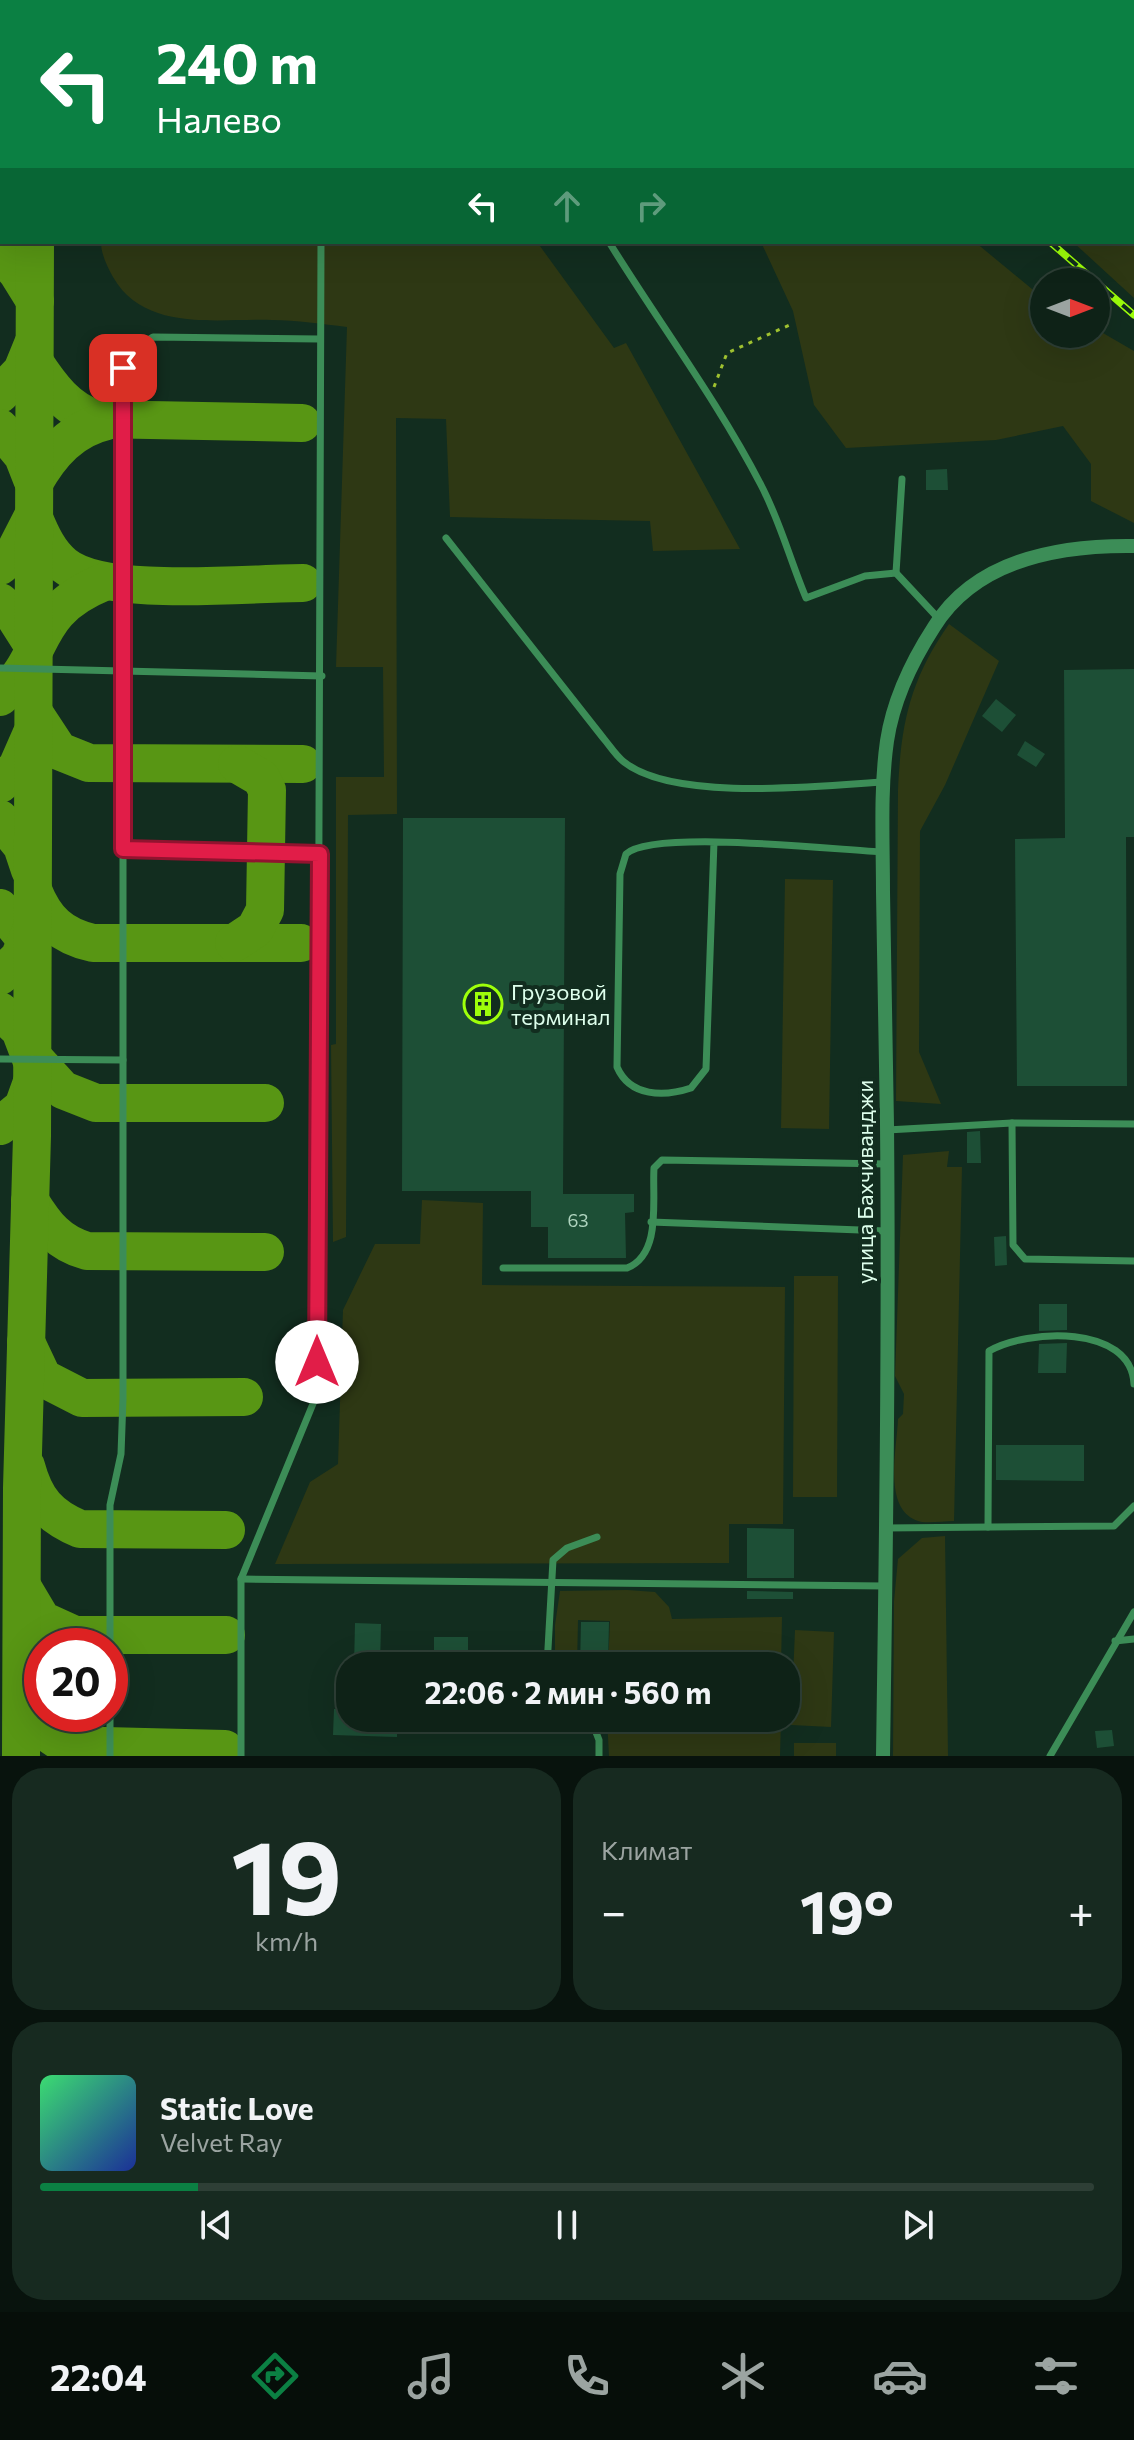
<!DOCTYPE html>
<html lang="ru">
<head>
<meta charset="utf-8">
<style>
	:root { --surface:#0e2217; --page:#172a20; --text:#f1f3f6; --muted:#9ba4a1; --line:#2e3f36; --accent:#0b8043 }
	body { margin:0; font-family:Commissioner,sans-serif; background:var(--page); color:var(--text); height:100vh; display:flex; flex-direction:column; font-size:30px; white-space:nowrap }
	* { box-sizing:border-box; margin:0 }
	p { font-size:26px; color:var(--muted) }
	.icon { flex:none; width:44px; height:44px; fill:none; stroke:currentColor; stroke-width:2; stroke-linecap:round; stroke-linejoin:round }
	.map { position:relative; height:1756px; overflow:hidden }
	.sheet { display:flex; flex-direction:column; gap:12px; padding:12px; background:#08130d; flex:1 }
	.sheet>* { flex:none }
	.banner { position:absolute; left:0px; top:0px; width:1134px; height:244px; box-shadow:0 8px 32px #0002,0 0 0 2px var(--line); background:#0b8043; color:#fff; overflow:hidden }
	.needle { width:52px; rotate:90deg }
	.controls { position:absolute; left:1030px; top:268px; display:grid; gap:16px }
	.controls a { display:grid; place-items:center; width:80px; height:80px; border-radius:50%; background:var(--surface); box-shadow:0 8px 32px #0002,0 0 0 2px var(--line); font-size:40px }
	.speed { position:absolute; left:24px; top:1628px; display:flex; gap:16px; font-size:40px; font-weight:700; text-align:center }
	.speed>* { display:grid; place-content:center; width:104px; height:104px; border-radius:50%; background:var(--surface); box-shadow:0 8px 32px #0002,0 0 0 2px var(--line); line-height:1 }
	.speed .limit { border:12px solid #d22; background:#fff; color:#111 }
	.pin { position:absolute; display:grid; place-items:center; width:68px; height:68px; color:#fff; margin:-34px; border-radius:16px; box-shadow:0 4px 12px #0006 }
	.me { position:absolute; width:88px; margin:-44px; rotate:0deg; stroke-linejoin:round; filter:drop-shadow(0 0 6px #0008) }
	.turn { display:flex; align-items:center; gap:28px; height:168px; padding:0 24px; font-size:36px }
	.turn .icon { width:104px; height:104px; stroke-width:2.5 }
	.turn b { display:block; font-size:56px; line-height:68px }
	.lanes { display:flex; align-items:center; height:76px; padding:0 24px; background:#0003; justify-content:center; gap:40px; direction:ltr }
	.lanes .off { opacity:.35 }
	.big { font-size:60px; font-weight:700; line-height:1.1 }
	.sheet .widget { flex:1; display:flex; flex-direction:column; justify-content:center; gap:12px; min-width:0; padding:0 28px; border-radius:32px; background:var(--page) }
	.sheet .dial { align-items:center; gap:0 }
	.dial b { font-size:104px; line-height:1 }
	.song { display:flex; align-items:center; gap:24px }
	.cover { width:96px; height:96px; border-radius:12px; background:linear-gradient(135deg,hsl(140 70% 55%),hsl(230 70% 35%)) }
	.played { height:8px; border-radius:4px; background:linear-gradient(90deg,var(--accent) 15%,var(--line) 15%) }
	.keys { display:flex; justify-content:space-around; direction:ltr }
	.heat { display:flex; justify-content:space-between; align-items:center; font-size:44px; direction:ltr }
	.sheet .tiles { flex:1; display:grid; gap:12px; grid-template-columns:1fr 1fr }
	.widget:last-child { grid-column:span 2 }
	.trip { position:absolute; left:336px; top:1652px; width:464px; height:80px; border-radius:32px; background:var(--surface); box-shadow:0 8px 32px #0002,0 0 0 2px var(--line); font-weight:700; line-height:80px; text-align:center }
	.tabs { display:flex; height:128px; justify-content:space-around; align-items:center; background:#060e09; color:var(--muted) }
	.tabs .icon { width:56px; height:56px }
	.tabs .current { color:var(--accent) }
	.tabs b { font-size:36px; color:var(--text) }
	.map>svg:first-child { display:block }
	.green { fill:#2e3814 }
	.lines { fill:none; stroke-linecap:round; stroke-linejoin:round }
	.taxiway { stroke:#589614; stroke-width:38 }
	.building { fill:#1d4f36 }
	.path { stroke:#9fc130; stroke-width:3; stroke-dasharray:4 6; stroke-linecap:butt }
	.lane { stroke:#3c8d57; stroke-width:7 }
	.street { stroke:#3c8d57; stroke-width:14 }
	.rail-casing { stroke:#9eff0a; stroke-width:7 }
	.rail { stroke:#122d1f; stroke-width:4; stroke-dasharray:12; stroke-linecap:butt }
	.route-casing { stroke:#92132f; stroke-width:20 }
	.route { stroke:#e11d48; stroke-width:14 }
	.labels { text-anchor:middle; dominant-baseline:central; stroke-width:8; stroke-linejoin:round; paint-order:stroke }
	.number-label { font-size:18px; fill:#aed3be }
	.poi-label { font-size:22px; fill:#deffec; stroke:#122d1f; text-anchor:start }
	.street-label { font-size:22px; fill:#deffec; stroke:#122d1f }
</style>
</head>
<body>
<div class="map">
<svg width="1134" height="1756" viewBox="0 0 1134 1756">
	<rect width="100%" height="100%" fill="#122d1f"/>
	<!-- green -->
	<g class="green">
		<polygon points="455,0 679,0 682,2 456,2"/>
		<polygon points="807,0 1134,0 1134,298 1073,242 1132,242 1132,2"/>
		<path d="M101 242H537L614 348 626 343 740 549 653 551 650 521 450 517 446 419 396 418 397 814 348 815 346 1237 333 1242 331 1045 336 1044V777H384L383 667H336L347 327C322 324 297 320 272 320 218 318 145 333 113 277 107 266 101 254 101 242Z"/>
		<polygon points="761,242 975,242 1044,299 1044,334 1096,334 1096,329 1134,351 1134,523 1091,501 1091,464 1063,426 996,440 846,448 814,405 793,311"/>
		<path d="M949 624 999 661 945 785 920 831 919 1052 941 1104 896 1101 898 790C901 723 910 680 949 624Z"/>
		<polygon points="785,879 833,880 829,1129 781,1128"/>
		<path d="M949 1151 947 1167H962L954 1521C944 1521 932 1523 922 1522 881 1514 897 1449 898 1419L903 1414 904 1394 895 1376 903 1155Z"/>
		<polygon points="422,1200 483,1203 482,1285 785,1287 783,1524 729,1524 729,1563 275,1564 310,1482 338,1464 343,1310 375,1244 420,1244"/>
		<polygon points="794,1276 838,1276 837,1497 793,1497"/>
		<polygon points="945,1536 948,1756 893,1756 894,1601 898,1559 922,1538"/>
		<polygon points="627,1590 655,1592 669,1607 672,1619 782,1617 781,1666 608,1666 610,1621 578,1620 577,1666 555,1666 555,1625 560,1591"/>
		<polygon points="795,1630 834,1632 831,1727 791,1725"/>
		<polygon points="607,1718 781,1718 780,1756 609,1756"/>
		<rect x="794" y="1743" width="42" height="13"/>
	</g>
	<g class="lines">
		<!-- taxiway -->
		<g class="taxiway">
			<polyline points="0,56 2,57"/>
			<polyline points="0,185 2,184"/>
			<polyline points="0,212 2,213"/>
			<polyline points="0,253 17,272 35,301"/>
			<path d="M35 363C50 386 68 411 97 419L302 423"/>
			<polyline points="0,394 22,371 33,344"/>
			<polyline points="0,428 23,456 32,479"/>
			<path d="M34 483C51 453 72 429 107 421"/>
			<path d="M34 518C41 535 49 553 64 565 104 598 247 583 303 583"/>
			<polyline points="0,566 13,555 33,516"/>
			<polyline points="0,602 13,614 34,647"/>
			<path d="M0 697C49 654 28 613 104 582"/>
			<polyline points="34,713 59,751 89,763 303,764"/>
			<polyline points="0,784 17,767 31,735"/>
			<polyline points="0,819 22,846 30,870"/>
			<path d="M33 890C45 920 61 936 93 943H301"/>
			<polyline points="0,908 22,935 32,959"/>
			<polyline points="234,943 255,929 265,910 267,790 261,778 237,764"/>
			<polyline points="0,976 19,958 32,928"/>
			<polyline points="0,1011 20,1030 31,1059"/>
			<polyline points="32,1056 63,1090 96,1103 265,1103"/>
			<polyline points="0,1126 23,1107 32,1082"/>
			<path d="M30 1201C45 1225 58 1243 87 1251L265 1252"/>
			<polyline points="26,1342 43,1378 82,1398 244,1397"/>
			<path d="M26 1466C35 1500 49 1516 80 1529L226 1530"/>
			<polyline points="23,1588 42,1620 75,1635 226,1635"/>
			<polyline points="22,1699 34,1724 65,1745 225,1749"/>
			<polyline points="21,1756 22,1488 32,1136 35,242"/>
		</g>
	</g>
	<!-- building -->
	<g class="building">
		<polygon points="947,469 948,490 926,490 926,470"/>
		<polygon points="1134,669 1134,837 1126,837 1127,1086 1017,1086 1015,839 1065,838 1064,670"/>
		<polygon points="996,699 1016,715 1002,732 982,716"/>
		<polygon points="1025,741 1045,754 1036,767 1017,755"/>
		<polygon points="403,818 565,818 563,1194 634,1194 634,1212 625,1213 626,1258 548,1258 548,1227 531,1227 531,1191 402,1191"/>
		<polygon points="980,1131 981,1163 967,1163 967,1132"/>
		<polygon points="1006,1236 1007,1265 995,1266 994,1237"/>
		<polygon points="1039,1304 1067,1304 1067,1330 1039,1331"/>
		<polygon points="1067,1343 1066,1373 1038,1373 1039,1344"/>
		<polygon points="996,1445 1084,1445 1084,1481 996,1480"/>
		<polygon points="747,1528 794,1529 794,1578 747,1578"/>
		<polygon points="747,1591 793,1592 793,1599 747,1599"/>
		<polygon points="581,1622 609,1622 608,1666 580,1666"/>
		<polygon points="355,1623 381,1624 380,1666 354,1666"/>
		<rect x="434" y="1637" width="34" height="29"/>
		<polygon points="334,1709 350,1709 350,1718 397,1718 397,1737 333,1735"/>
		<polygon points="1112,1730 1114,1746 1097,1748 1095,1731"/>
	</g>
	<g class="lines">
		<!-- path -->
		<g class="path">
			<polyline points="115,0 116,2"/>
			<polyline points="837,0 839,2"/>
			<polyline points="1007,0 1009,2"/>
			<polyline points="1132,71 1134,68"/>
			<polyline points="1132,159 1134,163"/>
			<polyline points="714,387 727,353 794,323"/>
		</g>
		<!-- lane -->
		<g class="lane">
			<polyline points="307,0 308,2"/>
			<polyline points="423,0 425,2"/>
			<path d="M609 242C659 323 717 400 761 485 780 521 790 560 806 598L865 576 896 573 939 619"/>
			<path d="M446 538 604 739C610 746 616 756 624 762 674 802 821 786 883 782"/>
			<polyline points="896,573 902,479"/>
			<polyline points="0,668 322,676"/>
			<path d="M714 842 706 1069 691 1088C664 1097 630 1097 617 1067L620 874 626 854C654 829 837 850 883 852"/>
			<polyline points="123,849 320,854"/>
			<polyline points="0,1059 123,1060"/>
			<polyline points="1012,1123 1013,1245 1025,1259 1134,1261"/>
			<polyline points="887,1130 1012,1123 1134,1124"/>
			<polyline points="651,1222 886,1231"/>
			<path d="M503 1268H627C662 1254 652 1200 654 1168L662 1160 887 1164"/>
			<path d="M988 1527 989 1351C1027 1329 1131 1324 1134 1384"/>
			<polyline points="885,1528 1114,1526 1134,1506"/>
			<polyline points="241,1579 885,1586"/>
			<polyline points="1115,1641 1134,1639"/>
			<polyline points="547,1666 553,1560 567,1548 597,1537"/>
			<polyline points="492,1721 592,1722 599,1740 599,1756"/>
			<polyline points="110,1756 110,1505 121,1454 123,1399 123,368 129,352 153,337 319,339"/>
			<polyline points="241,1756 241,1579 317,1394 321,242"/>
			<polyline points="1050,1756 1134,1612"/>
		</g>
		<!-- street -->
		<path class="street" d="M883 1756C886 1546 889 1335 887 1125 886 1047 884 969 883 892 883 842 880 790 887 741 893 701 912 661 934 627 976 559 1061 545 1134 546"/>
		<!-- rail casing -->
		<g class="rail-casing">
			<g id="rail">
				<polyline points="763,0 766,2"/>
				<polyline points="1050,242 1134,315"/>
			</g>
		</g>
		<!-- rail -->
		<use href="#rail" class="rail"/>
	</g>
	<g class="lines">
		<!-- route casing -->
		<g class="route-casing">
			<polyline id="route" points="123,368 123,849 320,854 317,1362"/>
		</g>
		<!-- route -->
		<use href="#route" class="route"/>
	</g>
	<!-- icons -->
	<defs>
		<g id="building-ring" transform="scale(2)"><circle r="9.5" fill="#122d1f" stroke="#9eff0a" stroke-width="1.5"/><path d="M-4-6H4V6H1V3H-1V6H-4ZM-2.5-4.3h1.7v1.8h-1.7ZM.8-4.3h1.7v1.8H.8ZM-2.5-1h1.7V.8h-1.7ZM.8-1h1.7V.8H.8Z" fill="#9eff0a"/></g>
	</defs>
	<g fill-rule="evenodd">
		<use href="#building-ring" x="483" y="1004"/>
	</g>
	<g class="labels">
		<!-- number labels -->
		<g class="number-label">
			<text x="578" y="1220">63</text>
		</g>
		<!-- poi labels -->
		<g class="poi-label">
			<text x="511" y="991">Грузовой<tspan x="511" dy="25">терминал</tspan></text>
		</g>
		<!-- street labels -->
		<g class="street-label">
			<text transform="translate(864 1182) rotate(-90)">улица Бахчиванджи</text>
		</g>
	</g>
</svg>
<div class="controls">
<a><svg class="needle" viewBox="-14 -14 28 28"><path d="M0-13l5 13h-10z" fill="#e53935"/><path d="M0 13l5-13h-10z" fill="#9ba4a1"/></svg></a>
</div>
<div class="speed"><div class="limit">20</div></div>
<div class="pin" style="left:123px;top:368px;background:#d93025"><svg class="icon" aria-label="arrive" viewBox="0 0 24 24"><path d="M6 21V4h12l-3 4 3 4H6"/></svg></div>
<svg class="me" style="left:317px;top:1362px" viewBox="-20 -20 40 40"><circle r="19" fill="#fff"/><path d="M0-13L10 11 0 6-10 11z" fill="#e11d48"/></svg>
<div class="trip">22:06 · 2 мин · 560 m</div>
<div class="banner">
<div class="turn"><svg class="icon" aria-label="left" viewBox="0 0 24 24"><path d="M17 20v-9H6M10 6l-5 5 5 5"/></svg><div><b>240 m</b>Налево</div></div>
<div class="lanes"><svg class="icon" aria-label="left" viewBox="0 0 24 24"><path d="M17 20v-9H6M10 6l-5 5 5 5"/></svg><svg class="icon off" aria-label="ahead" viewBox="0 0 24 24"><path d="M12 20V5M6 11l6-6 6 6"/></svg><svg class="icon off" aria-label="right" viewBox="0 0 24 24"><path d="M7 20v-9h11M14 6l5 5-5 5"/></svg></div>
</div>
</div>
<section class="sheet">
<div class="tiles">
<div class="widget dial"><b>19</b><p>km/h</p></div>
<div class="widget"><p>Климат</p>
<div class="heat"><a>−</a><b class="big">19°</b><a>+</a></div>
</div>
<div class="widget">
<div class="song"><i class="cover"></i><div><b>Static Love</b><p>Velvet Ray</p></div></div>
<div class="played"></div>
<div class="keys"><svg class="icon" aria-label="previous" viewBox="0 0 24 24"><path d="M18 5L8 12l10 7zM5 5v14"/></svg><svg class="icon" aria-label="pause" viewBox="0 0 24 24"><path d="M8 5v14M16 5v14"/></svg><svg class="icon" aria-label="next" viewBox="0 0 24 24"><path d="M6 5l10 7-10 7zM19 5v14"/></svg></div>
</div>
</div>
</section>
<nav class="tabs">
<b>22:04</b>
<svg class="icon current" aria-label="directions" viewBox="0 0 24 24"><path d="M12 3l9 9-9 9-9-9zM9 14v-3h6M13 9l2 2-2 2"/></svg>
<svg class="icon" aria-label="music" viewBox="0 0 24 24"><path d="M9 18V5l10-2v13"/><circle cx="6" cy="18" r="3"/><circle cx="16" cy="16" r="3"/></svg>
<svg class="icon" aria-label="phone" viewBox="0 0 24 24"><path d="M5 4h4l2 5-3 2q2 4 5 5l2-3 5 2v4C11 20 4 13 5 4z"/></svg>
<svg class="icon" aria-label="climate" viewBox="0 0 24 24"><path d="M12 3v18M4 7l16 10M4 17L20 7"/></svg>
<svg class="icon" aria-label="car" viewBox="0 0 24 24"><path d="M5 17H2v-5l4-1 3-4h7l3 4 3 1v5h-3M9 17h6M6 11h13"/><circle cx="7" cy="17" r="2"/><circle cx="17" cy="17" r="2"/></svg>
<svg class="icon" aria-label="filters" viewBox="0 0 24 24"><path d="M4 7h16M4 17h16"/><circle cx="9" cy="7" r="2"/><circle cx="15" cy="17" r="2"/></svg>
</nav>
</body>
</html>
